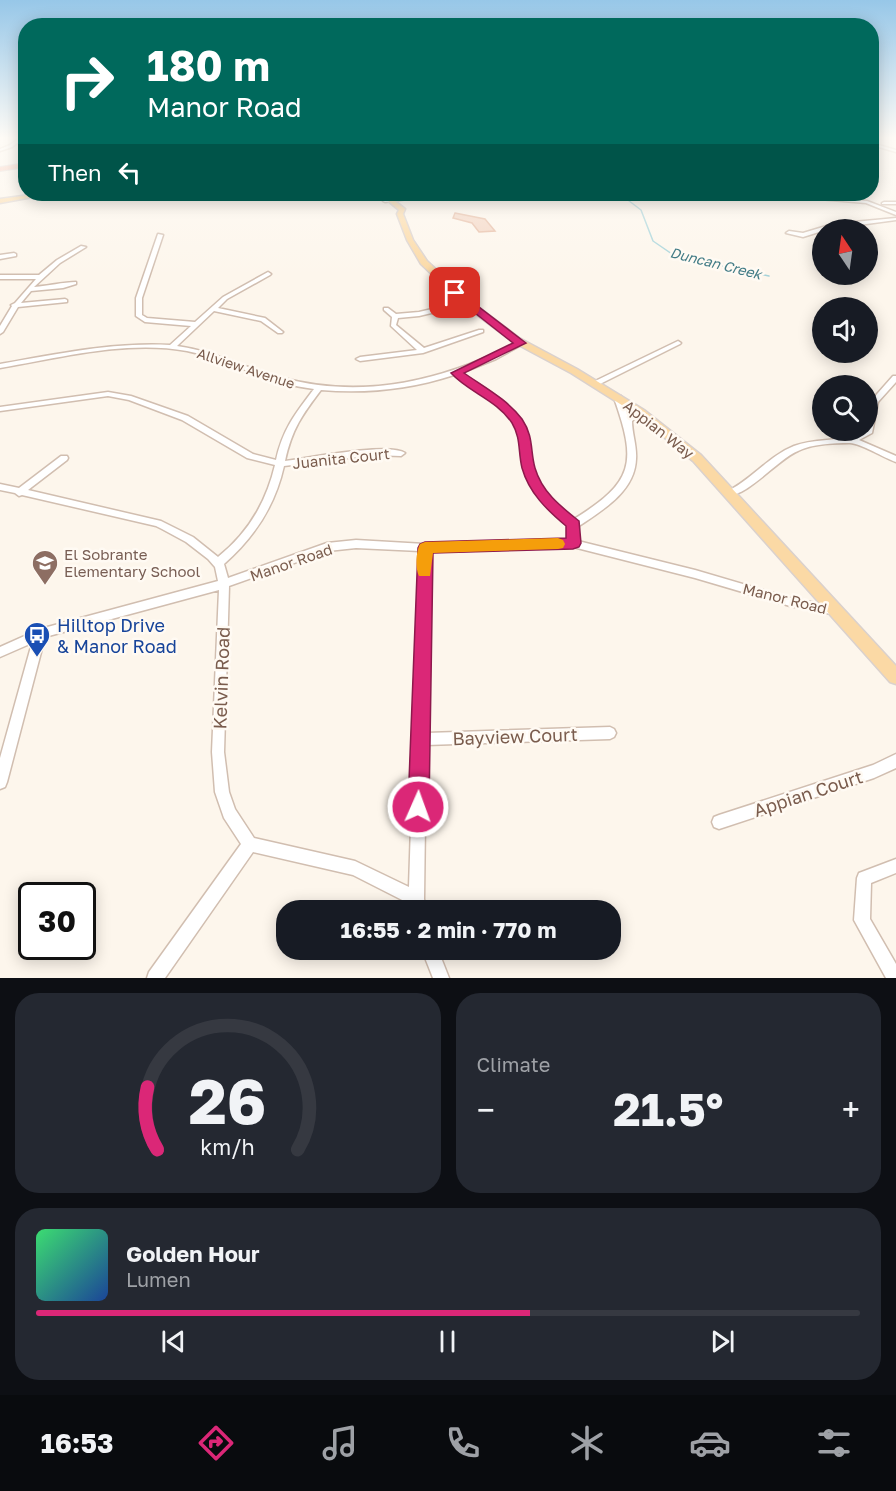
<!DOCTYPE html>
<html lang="en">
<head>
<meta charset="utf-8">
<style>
	:root { --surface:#171b24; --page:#242831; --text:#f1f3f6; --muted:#9ea1a6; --line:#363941; --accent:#db2777 }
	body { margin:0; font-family:"Golos Text",sans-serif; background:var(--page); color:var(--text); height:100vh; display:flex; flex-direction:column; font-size:22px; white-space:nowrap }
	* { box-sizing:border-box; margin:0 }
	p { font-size:20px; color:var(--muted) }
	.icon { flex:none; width:33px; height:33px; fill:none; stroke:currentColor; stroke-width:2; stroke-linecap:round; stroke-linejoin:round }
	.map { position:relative; height:978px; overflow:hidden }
	.sheet { display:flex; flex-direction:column; gap:15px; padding:15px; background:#0d0f14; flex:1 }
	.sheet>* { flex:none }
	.guide { position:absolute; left:18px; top:18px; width:861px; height:183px; border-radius:24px; box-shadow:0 3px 15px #0003; background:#00695c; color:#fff; overflow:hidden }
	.needle { width:39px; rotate:347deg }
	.fabs { position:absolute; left:812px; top:219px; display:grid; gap:12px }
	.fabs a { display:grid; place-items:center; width:66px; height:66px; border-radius:50%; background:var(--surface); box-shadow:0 3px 15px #0003; font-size:30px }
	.speed { position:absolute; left:18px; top:882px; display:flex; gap:12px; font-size:30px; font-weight:700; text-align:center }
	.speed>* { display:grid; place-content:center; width:78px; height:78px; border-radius:50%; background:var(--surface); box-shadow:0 3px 15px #0003; line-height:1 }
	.speed .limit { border:3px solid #111; border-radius:9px; background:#fff; color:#111 }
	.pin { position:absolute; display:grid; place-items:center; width:51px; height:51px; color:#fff; margin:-26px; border-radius:12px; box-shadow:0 3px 9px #0006 }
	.me { position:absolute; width:66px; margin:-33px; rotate:2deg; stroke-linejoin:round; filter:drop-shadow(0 0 4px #0008) }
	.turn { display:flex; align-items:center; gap:21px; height:126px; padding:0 30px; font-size:27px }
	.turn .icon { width:78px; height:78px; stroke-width:2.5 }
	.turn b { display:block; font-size:42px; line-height:51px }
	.then { display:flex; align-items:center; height:57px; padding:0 30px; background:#0003; gap:12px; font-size:22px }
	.big { font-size:45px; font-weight:700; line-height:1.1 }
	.sheet .tile { flex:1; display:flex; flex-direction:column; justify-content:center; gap:9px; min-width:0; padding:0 21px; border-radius:24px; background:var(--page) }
	.sheet .dial { align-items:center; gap:0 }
	.dial svg { height:156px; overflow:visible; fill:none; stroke:var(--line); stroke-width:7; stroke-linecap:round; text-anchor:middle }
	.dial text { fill:var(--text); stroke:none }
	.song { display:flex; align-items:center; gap:18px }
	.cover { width:72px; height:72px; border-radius:9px; background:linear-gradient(135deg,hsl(140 70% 55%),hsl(220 70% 35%)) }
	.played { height:6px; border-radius:3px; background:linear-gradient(90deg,var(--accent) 60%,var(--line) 60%) }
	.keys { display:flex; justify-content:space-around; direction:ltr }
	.heat { display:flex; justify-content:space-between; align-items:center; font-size:33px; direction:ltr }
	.sheet .tiles { flex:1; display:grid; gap:15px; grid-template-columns:1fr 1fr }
	.tile:last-child { grid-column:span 2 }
	.trip { position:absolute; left:276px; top:900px; width:345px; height:60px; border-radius:24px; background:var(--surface); box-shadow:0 3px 15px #0003; font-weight:700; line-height:60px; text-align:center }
	.tab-bar { display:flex; height:96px; justify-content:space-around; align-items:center; background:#090b0e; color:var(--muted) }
	.tab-bar .icon { width:42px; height:42px }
	.tab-bar .active { color:var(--accent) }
	.tab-bar b { font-size:27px; color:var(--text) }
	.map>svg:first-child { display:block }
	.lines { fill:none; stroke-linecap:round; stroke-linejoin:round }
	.stream { stroke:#a5d3da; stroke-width:1.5 }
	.building { fill:#f3d5c3; stroke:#e6bba3; stroke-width:1.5 }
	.minor-casing { stroke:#d1beb0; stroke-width:3 }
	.major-casing { stroke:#dad1cd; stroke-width:3 }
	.highway-casing { stroke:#dad1cd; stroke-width:2 }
	.minor { fill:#fff; fill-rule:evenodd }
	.major { fill:#fbd9a5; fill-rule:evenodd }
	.highway { fill:#f7b7a3; fill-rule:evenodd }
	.route { fill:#db2777; stroke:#8e194d; stroke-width:1.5 }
	.slow { fill:#f59e0b }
	.labels { text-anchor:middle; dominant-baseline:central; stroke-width:5; stroke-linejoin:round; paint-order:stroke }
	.far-water-label { font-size:14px; font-style:italic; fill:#437c86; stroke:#fffaf3 }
	.far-street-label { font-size:14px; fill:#7a5c4d; stroke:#fffaf3 }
	.street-label { font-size:15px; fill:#7a5c4d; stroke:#fffaf3 }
	.education-label { font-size:15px; fill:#785e54; stroke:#fffaf3; text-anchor:start }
	.near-transit-label { font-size:18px; fill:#164399; stroke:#fffaf3; text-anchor:start }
	.near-street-label { font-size:18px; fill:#7a5c4d; stroke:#fffaf3 }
</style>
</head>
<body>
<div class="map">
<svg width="896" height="978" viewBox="0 0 896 978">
	<rect width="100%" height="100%" fill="#fdf6ec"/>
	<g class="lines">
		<!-- stream -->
		<polyline class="stream" points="620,194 641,210 653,241 675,256 769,276"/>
	</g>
	<!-- building -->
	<polygon class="building" points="455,213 485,219 495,231 479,232 472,223 453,218"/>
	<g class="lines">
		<!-- minor casing -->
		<g class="minor-casing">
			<g id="minor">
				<polygon points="18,139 22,139 12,147 0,151 0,149 10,145"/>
				<polygon points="872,143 896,150 896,152 872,145"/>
				<polygon points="437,194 446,194 385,202 383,201"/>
				<polygon points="786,194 867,201 896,212 896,215 866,203 784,196"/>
				<polygon points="884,202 896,202 896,204 882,204 882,203"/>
				<polygon points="896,218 896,220 822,230 822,231 803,237 786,233 789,231 803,233 833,224"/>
				<path d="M158 234 163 235 142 298V315L147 318 195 322 223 297 268 272 271 274 270 275 227 299 218 308 265 318 283 332 282 333H278L261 321 214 311 177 346C214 351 247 369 283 378 366 400 445 380 519 342H523V344L496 359 461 373C482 387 508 400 522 422 530 435 529 451 532 466 538 489 557 505 574 519 634 482 637 463 614 398L615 396H621L628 416 637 410H643L644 412 632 421C632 434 637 446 636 459 635 491 603 510 579 526L578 541 695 570 790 598 837 607 841 608 842 611 841 614 837 615 790 606 695 578 573 547 430 552 427 733 610 727 614 729 616 733 614 737 610 739 426 745 424 899 426 910H412L410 904 353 875 253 852 165 978H147L149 972 241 844 224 818 215 792 212 752 219 590 45 637 7 782 5 787 0 789V758L32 643 0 657V647L40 629 218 581 215 567 208 559 186 542 162 529 156 526 22 495 19 496 15 493 0 490V484L19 488 61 456H67L68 458 67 460 28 490 161 521 193 537 218 557C248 533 266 503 275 465L247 458 182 420 129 400 108 396 0 411V407L108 392 131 396 188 416 253 454 276 460C283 429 295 414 314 389 269 384 230 360 187 351 125 340 60 358 0 368V364C57 354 113 342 170 345L191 326 145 322 136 316V298ZM454 375C475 389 502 402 515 424 522 436 521 450 523 464 528 490 550 509 569 525L568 540 425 544 356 540 327 543 228 578 224 564C254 538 275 506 284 466L373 455 401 456 405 453C390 442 307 458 285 461 292 429 302 415 321 390 366 394 411 389 454 375ZM356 548 420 551 409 887 355 861 254 838 235 809 229 792 224 752 229 586 328 551Z"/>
				<path d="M81 246 86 247 60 263 34 287C48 286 63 282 76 282V284L63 288 31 291 21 303 65 299 67 300V302L18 307 3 332 0 334V326L12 306 11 305 15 303 36 279H0V275H39L57 260Z"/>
				<polygon points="14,253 16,254 16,256 0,259 0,255"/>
				<polygon points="467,301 470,303 469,304 419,316 398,318 396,325 424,348 479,330 483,330 483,332 423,353 360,361 356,359 360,357 417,350 391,326 392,317 384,310 384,308 388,308 396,314 419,312"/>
				<polygon points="678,341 681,343 680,344 598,385 592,385 591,383"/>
				<path d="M893 376H896V382L878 402 872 433 859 440 896 456V462C884 458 859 442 849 443 834 443 811 444 798 451 778 459 747 497 728 495L726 493 728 491C752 479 769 456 794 446 812 439 832 441 850 437 856 436 862 432 867 430V418L870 402Z"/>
				<polygon points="896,754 896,768 874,778 719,829 714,827 712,822 714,817 719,815 873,765"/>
				<polygon points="896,859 896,873 871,883 870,919 896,964 896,978 886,978 854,920 857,878 859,873"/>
				<polygon points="422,950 438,950 449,978 433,978"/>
			</g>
		</g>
		<!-- major casing -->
		<g class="major-casing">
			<g id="major">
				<polygon points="37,194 49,194 0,203 0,199"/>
				<polygon points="380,194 386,194 405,209 403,214 413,240 427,261 470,301 519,338 577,369 644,410 701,455 896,666 896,684 890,682 693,461 636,414 571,373 513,342 464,305 421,264 407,240 397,214 399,210"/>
			</g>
		</g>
		<!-- highway casing -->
		<g class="highway-casing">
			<polygon id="highway" points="26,163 26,167 0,171 0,167"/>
		</g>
		<!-- minor -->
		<use href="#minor" class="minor"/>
		<!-- major -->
		<use href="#major" class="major"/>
		<!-- highway -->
		<use href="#highway" class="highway"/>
	</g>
	<!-- sky -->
	<linearGradient id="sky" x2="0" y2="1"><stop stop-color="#97c7e8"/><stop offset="0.5" stop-color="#fefbf6"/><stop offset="1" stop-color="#fefbf6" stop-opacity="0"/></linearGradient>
	<rect width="896" height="276" fill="url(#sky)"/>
	<!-- route -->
	<path class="route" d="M452 291H458L526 343 464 373C484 387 508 400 522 419 534 437 530 450 535 468 542 492 560 506 579 521L581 543 579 547 573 549 433 553 429 807 426 815 418 818 411 815 408 807 418 548 420 544 425 542 566 538V526C547 510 529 493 522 468 518 452 521 438 512 423 497 400 468 392 451 373L513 343 452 295Z"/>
	<!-- slow -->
	<path class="slow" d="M558 538 563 540 565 544 563 548 558 549 433 553 430 576H419C415 568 416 552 420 544L425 542Z"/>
	<!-- icons -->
	<defs>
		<g id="school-pin" transform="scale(1.35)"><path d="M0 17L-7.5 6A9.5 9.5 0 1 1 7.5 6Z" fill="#8d6e63" stroke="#fffaf3"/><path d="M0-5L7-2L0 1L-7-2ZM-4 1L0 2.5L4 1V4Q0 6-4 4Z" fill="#fff"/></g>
		<g id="bus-pin" transform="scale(1.35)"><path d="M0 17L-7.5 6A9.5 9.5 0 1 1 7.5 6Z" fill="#1a4fb4" stroke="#fffaf3"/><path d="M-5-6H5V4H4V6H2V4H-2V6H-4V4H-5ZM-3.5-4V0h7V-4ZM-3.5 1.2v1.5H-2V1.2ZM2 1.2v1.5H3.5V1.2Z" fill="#fff"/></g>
	</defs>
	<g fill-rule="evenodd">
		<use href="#school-pin" x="45" y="563"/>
		<use href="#bus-pin" x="37" y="635"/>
	</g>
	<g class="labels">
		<!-- far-water labels -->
		<g class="far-water-label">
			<text transform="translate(716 263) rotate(14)">Duncan Creek</text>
		</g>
		<!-- far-street labels -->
		<g class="far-street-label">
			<text transform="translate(246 368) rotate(18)">Allview Avenue</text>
		</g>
		<!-- street labels -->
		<g class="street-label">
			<text transform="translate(659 429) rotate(38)">Appian Way</text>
			<text transform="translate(341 458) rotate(-6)">Juanita Court</text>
			<text transform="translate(291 562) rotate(-19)">Manor Road</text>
			<text transform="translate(785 598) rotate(14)">Manor Road</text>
		</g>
		<!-- education labels -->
		<g class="education-label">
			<text x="64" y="554">El Sobrante<tspan x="64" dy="17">Elementary School</tspan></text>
		</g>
		<!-- near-transit labels -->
		<g class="near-transit-label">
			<text x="57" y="625">Hilltop Drive<tspan x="57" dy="21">&amp; Manor Road</tspan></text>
		</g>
		<!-- near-street labels -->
		<g class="near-street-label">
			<text transform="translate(221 678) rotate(-88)">Kelvin Road</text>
			<text transform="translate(515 736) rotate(-2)">Bayview Court</text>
			<text transform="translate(808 793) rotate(-18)">Appian Court</text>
		</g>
	</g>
</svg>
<div class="fabs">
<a><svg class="needle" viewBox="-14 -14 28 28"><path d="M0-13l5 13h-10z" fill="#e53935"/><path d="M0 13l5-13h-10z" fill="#9ea1a6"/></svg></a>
<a><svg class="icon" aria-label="sound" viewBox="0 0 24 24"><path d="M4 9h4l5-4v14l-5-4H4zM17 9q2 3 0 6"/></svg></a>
<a><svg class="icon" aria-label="search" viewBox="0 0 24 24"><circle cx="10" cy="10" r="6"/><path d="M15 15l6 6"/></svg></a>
</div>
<div class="speed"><div class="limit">30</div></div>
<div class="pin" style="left:455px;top:293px;background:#d93025"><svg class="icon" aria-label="arrive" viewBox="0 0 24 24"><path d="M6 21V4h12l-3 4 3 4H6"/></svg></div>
<svg class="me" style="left:418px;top:807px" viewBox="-20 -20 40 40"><circle r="17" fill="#db2777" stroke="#fff" stroke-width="3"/><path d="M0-11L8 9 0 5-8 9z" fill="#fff"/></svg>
<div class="trip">16:55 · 2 min · 770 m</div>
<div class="guide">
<div class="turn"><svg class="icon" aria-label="right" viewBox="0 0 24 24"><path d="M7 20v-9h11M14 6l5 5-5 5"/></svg><div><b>180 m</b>Manor Road</div></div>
<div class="then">Then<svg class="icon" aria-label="left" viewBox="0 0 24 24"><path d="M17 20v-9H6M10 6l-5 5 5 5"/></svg></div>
</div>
</div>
<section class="sheet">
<div class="tiles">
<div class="tile dial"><svg viewBox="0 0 100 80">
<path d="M14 69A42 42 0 1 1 86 69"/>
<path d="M14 69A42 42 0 0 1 9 37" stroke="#db2777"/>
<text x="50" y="56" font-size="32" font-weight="700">26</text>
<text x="50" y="72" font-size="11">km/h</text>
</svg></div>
<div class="tile"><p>Climate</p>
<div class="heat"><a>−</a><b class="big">21.5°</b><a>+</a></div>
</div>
<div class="tile">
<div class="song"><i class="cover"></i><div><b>Golden Hour</b><p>Lumen</p></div></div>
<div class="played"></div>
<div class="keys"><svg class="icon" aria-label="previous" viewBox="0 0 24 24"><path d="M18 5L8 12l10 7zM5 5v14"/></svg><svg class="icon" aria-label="pause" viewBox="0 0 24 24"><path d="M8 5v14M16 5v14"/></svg><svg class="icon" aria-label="next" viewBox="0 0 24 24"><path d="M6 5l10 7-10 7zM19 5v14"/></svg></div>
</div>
</div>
</section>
<nav class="tab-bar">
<b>16:53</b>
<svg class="icon active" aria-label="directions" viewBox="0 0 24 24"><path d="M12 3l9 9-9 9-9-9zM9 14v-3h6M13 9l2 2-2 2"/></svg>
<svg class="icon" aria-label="music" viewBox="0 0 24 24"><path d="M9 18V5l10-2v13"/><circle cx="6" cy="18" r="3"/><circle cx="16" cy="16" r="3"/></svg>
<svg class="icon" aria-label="phone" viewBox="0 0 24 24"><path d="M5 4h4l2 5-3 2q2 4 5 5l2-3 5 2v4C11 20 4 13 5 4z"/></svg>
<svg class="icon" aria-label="climate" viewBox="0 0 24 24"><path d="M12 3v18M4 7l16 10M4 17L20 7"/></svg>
<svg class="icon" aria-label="car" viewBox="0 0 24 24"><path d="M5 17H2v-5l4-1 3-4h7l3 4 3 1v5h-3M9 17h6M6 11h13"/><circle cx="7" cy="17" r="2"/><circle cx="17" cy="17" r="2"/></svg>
<svg class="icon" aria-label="filters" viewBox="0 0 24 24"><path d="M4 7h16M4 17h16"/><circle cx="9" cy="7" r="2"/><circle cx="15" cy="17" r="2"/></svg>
</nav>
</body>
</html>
